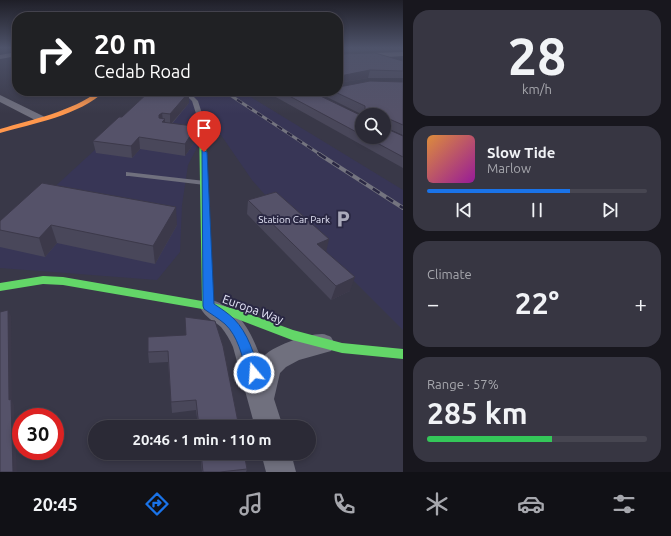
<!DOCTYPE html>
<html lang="en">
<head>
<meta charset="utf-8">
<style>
	:root { --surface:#2b2a36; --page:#373642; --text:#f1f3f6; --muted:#a6a7ad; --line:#474651; --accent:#1a73e8 }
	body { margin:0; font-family:Ubuntu,sans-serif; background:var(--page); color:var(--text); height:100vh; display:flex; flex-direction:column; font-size:15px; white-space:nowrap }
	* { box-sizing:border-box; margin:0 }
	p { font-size:13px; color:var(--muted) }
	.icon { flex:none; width:22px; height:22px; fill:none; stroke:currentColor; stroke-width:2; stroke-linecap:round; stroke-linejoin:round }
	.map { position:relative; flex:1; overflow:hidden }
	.drawer { display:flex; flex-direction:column; gap:10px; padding:10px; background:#18171e; width:268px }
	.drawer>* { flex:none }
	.banner { position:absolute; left:12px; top:12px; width:331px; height:84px; border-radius:16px; box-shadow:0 2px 6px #0003,0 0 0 1px var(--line); background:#202124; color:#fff; overflow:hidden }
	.tools { position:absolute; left:355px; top:108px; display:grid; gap:8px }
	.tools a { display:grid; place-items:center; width:36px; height:36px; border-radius:50%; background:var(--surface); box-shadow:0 2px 6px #0003,0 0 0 1px var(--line); font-size:20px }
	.speed { position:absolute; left:12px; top:408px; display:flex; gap:8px; font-size:20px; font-weight:700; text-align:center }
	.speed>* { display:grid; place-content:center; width:52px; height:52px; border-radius:50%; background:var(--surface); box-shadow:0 2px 6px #0003,0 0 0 1px var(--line); line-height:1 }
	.speed .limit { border:6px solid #d22; background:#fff; color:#111 }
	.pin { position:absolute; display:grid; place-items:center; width:34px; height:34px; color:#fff; margin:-41px -17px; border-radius:50% 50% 50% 0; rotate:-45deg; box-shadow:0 0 4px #0007 }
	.pin .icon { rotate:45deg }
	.me { position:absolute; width:44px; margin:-22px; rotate:342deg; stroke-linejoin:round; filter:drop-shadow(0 0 3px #0008) }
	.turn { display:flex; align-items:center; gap:14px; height:84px; padding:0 16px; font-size:18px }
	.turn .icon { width:52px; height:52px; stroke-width:2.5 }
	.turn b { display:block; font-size:28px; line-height:34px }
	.big { font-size:30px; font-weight:700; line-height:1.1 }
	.drawer .tile { flex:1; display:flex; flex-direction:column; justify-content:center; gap:6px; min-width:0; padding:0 14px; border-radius:16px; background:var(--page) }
	.drawer .dial { align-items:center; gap:0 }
	.dial b { font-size:52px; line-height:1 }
	.song { display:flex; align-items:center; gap:12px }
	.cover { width:48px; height:48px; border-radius:6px; background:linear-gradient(135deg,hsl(30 70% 55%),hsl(300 70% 35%)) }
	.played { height:4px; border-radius:2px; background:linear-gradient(90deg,var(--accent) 65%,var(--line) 65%) }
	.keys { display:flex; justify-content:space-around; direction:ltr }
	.heat { display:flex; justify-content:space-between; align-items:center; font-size:22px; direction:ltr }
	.charge { height:6px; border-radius:3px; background:linear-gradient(90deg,#34c759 57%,var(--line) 0) }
	.trip { position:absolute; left:88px; top:420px; width:228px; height:40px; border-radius:20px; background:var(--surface); box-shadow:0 2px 6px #0003,0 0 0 1px var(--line); font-weight:700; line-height:40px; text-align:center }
	.tab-bar { display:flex; height:64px; justify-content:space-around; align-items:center; background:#111116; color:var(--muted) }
	.tab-bar .icon { width:28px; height:28px }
	.tab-bar .selected { color:var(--accent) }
	.tab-bar b { font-size:18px; color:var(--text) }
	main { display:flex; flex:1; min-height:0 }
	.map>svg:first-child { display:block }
	.built { fill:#383656 }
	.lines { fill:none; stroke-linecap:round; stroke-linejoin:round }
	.lane { fill:#70707e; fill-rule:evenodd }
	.street { fill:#70707e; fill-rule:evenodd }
	.fast { fill:#63d668; fill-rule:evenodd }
	.slow { fill:#ff974d; fill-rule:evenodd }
	.rail-far2-casing { stroke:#74747f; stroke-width:2.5 }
	.rail-far1-casing { stroke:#74747f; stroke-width:3 }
	.rail-casing { stroke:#74747f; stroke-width:4 }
	.rail-far2 { stroke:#2a2843; stroke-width:1.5; stroke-dasharray:4.5; stroke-linecap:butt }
	.rail-far1 { stroke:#2a2843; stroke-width:2; stroke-dasharray:6; stroke-linecap:butt }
	.rail { stroke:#2a2843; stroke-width:2.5; stroke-dasharray:8; stroke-linecap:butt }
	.wall { fill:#49475a }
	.shaded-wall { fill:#3c394a }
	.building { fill:#555269; stroke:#3c394a }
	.route { fill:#1a73e8; stroke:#114b97 }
	.labels { text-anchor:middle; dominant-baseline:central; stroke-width:4; stroke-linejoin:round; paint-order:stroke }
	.poi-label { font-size:10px; fill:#e6e6f8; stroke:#2a2843; text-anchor:end }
	.near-street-label { font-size:12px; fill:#e6e6f8; stroke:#2a2843 }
</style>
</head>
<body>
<main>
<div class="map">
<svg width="403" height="472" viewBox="0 0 403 472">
	<rect width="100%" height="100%" fill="#393848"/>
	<!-- built -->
	<polygon class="built" points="159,91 241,91 403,190 403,330 326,253 274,205 252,180 221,135 203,136 188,165 182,205 180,252 157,280 0,268 0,237"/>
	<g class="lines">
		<!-- lane -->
		<g class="lane">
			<polygon points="182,91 188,91 198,101 205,123 204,124 199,123 192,101"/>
			<polygon points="126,172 205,181 209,183 205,185 129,176 126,176"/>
		</g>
		<!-- street -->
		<g class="street">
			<polygon points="17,52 17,56 0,59 0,55"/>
			<polygon points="403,52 403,56 338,60 338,54"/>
			<polygon points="316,91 335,91 334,93 312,98 307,95 308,93"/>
			<polygon points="0,95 43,116 45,118 43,120 35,120 0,102"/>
			<path d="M212 300C240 309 252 333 261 359 271 346 306 334 322 334 325 334 329 336 331 337L335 344 331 351 299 360 286 367 280 373 274 399 283 427H255L233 347C230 340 226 333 221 327 214 321 206 318 201 309L204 303Z"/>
			<polygon points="261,453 291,453 296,472 266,472"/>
		</g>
		<!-- fast -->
		<polygon class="fast" points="202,121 205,123 213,303 238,310 293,330 342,343 403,349 403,359 342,353 292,340 232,317 208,310 63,285 43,284 0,291 0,283 43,276 63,277 202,301 199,123"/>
		<!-- slow -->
		<path class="slow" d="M99 91H105C80 115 32 124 0 133V129C34 119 70 112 99 91Z"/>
		<!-- rail-far2 casing -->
		<g class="rail-far2-casing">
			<polyline id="rail-far2" points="223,91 228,94"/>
		</g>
		<!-- rail-far1 casing -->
		<g class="rail-far1-casing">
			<polyline id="rail-far1" points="227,93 321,155"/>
		</g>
		<!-- rail casing -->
		<g class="rail-casing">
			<polyline id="rail" points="319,154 403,208"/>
		</g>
		<!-- rail-far2 -->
		<use href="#rail-far2" class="rail-far2"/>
		<!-- rail-far1 -->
		<use href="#rail-far1" class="rail-far1"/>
		<!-- rail -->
		<use href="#rail" class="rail"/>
	</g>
	<!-- wall -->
	<g class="wall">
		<polygon points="338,48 403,48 403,50 338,52 338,54 403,61 403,78 368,78 338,83"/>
		<polygon points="403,82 403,135 385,127 385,128 403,136 403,168 265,91 310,91 362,116 362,137 384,137 384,115 363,115 315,91 338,91 339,87"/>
		<polygon points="189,103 172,124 193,126 194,143 185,156 140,149 132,158 96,153 93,141"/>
		<polygon points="248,200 326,252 350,291 331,300 247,214"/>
		<polygon points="0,221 177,225 155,264 57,243 45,257 0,247"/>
		<polygon points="186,335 239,427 198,427 196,410 172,413 168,362 149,363 148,352"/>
		<polygon points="200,453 244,453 247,469 246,472 202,472"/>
	</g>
	<!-- shaded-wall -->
	<g class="shaded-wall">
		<polygon points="370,70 368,78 338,83 340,76"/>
		<polygon points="189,92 189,103 170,125 170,114"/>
		<polygon points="162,113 163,121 165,119 165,131 160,127 159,115"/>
		<polygon points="193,131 194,143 185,156 185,144"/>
		<polygon points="139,137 140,149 132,158 131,146"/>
		<polygon points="176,207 177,225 155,264 153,246"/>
		<polygon points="51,225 57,243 45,257 39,238"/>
		<polygon points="329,239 326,253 317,244"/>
		<polygon points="355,277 350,291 331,300 336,286"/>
		<polygon points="8,310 11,316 12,401 14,405 17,472 13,472 9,400"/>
	</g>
	<!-- building -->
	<g class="building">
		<polygon points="338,50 338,54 375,53 403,61 403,71 370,70 340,76 338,75"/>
		<polygon points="370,81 403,82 403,125 387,118 385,119 385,128 403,136 403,157 366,137 384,137 384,115 365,115 365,106 333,91 338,91 338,86 339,87"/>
		<polygon points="150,91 181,91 189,92 170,114 162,113 159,115 159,118 165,119 162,122 193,126 193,131 185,144 139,137 131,146 93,141 119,117 122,117"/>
		<polygon points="280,91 310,91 362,116 362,135"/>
		<polygon points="42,183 176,207 153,246 51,225 39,238 0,230 0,221"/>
		<polygon points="276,192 329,239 317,244 355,277 336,286 248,200"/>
		<polygon points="8,310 9,400 11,399 13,472 0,472 0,312"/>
		<polygon points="185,317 215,321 223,346 239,427 199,427 196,400 171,402 168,351 148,352 148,337 186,335"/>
		<polygon points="201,453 244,453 247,469 220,472 203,472"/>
	</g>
	<!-- sky -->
	<linearGradient id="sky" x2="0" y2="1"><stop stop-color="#1f1f28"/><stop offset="0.42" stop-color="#4e536a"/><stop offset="1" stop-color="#4e536a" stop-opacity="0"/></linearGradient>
	<rect width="403" height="114" fill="url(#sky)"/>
	<!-- route -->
	<path class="route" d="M202 150 207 152 214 304C220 308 228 313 234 319 248 333 254 354 260 373L258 377 254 379 249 377 247 373C242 356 238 336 225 324 218 318 211 314 204 309L203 306Z"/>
	<!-- icons -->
	<defs>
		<g id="parking-bare" transform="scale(1.38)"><path d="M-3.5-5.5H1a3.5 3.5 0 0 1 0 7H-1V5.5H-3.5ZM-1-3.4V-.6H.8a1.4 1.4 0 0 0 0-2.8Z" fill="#a9a9ba" stroke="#2a2843" stroke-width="2.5" paint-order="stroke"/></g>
	</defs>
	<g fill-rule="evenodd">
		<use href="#parking-bare" x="343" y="219"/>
	</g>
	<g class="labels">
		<!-- poi labels -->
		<g class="poi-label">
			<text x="330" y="219">Station Car Park</text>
		</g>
		<!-- near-street labels -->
		<g class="near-street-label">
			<text transform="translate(253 309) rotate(20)">Europa Way</text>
		</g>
	</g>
</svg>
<div class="tools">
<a><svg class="icon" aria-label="search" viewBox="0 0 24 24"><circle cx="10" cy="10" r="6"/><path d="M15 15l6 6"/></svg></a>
</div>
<div class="speed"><div class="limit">30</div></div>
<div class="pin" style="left:204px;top:152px;background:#d93025"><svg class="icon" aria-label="arrive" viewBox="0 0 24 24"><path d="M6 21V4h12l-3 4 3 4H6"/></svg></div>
<svg class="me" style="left:254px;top:373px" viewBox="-20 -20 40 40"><circle r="17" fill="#1a73e8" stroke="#fff" stroke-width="3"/><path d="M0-11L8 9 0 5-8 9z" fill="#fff"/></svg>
<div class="trip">20:46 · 1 min · 110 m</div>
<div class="banner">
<div class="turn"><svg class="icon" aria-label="right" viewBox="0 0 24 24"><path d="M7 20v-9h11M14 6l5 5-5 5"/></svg><div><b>20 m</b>Cedab Road</div></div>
</div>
</div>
<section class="drawer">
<div class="tile dial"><b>28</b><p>km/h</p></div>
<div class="tile">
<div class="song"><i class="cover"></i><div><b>Slow Tide</b><p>Marlow</p></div></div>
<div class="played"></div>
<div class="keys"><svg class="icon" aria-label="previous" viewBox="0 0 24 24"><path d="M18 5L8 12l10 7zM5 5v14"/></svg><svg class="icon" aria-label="pause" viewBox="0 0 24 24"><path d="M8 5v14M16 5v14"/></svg><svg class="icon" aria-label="next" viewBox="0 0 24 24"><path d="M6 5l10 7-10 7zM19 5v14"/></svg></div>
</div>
<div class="tile"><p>Climate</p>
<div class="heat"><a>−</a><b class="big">22°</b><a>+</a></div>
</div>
<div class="tile"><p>Range · 57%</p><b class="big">285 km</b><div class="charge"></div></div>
</section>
</main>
<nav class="tab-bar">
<b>20:45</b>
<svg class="icon selected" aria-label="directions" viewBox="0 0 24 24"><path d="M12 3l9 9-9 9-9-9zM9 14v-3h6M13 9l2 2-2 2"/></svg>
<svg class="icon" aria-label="music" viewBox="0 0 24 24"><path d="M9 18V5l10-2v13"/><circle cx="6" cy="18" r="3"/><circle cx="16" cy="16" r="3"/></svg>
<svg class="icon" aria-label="phone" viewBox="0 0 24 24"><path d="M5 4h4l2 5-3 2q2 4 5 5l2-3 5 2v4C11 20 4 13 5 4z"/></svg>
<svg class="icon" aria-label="climate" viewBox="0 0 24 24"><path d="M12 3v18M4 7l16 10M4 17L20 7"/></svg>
<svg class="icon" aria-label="car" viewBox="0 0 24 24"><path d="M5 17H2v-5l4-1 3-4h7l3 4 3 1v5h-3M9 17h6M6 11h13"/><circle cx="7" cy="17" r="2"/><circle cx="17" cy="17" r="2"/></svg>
<svg class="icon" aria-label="filters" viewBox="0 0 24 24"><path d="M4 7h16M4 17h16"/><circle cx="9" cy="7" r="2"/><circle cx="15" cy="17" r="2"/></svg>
</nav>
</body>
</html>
